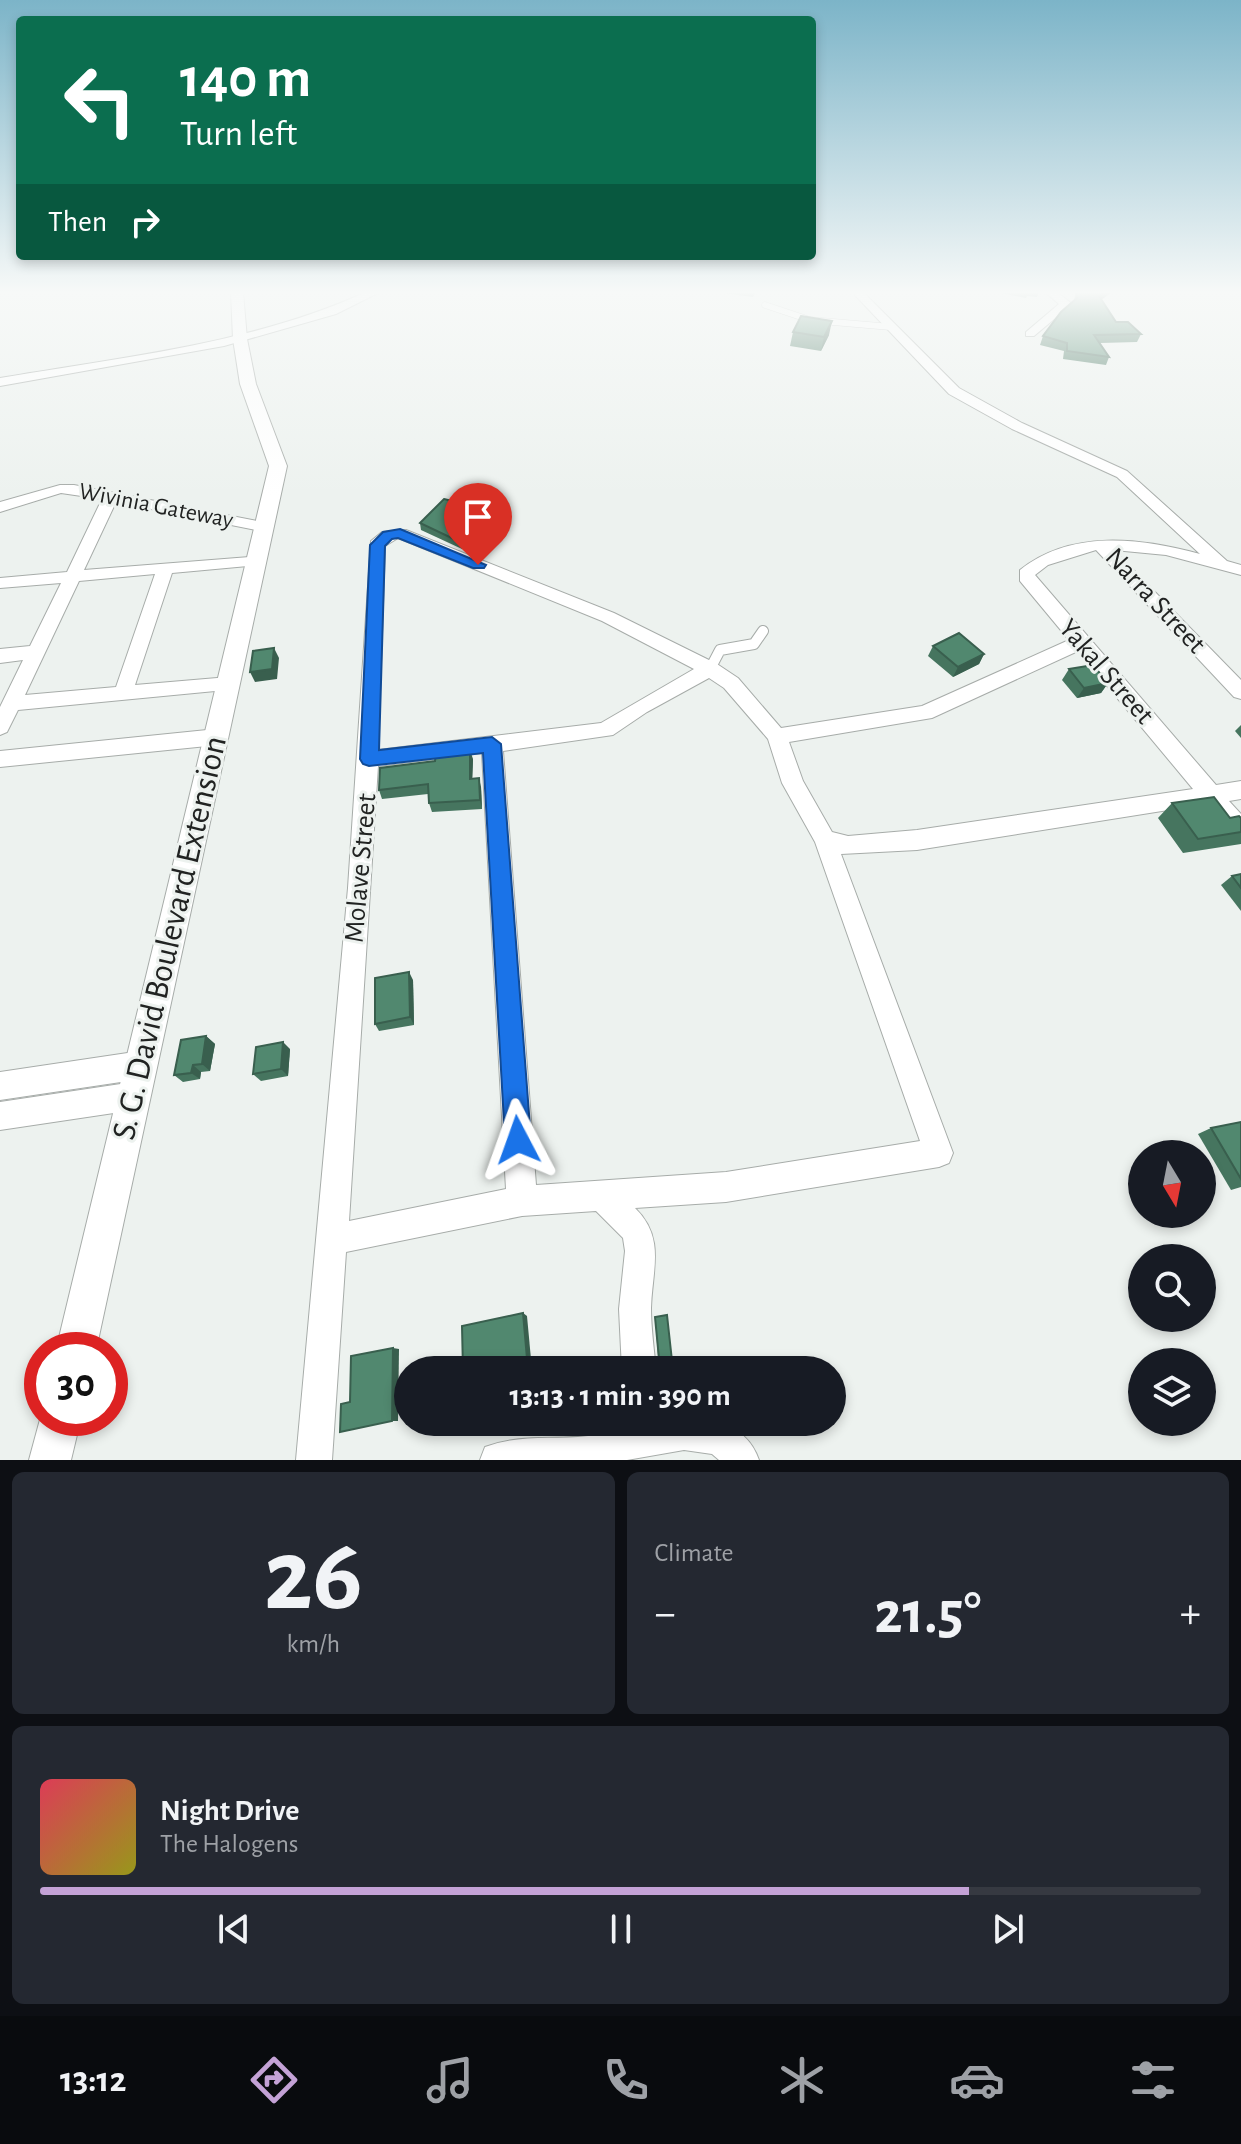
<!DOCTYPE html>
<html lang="en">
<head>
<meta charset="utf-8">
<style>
	:root { --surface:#171b24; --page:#242831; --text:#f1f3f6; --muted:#9ea1a6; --line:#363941; --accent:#c4a2d6 }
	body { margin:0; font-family:"Alegreya Sans",sans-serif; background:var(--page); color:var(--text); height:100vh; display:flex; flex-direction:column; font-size:30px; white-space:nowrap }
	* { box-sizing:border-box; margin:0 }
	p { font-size:26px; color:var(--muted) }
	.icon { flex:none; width:44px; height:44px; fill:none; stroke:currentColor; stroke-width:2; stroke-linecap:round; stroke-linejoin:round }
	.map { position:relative; height:1460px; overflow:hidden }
	.details { display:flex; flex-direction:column; gap:12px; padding:12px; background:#0d0f14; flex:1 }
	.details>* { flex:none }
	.guide { position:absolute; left:16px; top:16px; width:800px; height:244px; border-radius:8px; box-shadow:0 4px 12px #0003; background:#0b6e4f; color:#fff; overflow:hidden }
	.needle { width:52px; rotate:170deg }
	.buttons { position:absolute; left:1128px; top:1140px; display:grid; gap:16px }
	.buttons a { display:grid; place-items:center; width:88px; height:88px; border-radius:50%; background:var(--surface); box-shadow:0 4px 12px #0003; font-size:40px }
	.speed { position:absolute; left:24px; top:1332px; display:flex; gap:16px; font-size:40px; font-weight:700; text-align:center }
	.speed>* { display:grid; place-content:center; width:104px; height:104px; border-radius:50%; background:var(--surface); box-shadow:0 4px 12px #0003; line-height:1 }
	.speed .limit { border:12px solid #d22; background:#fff; color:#111 }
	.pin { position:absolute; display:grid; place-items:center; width:68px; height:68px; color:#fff; margin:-82px -34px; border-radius:50% 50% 50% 0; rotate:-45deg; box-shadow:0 0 8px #0007 }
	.pin .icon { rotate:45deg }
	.me { position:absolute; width:88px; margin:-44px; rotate:356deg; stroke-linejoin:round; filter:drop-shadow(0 0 6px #0008) }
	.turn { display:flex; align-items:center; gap:28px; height:168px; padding:0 32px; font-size:36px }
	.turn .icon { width:104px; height:104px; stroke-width:2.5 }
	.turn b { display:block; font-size:56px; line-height:68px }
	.then { display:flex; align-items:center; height:76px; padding:0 32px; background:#0003; gap:16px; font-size:30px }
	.big { font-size:60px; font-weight:700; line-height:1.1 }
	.details .widget { flex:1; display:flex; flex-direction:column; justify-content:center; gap:12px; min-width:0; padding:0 28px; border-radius:12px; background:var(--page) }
	.details .dial { align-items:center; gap:0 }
	.dial b { font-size:104px; line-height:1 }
	.song { display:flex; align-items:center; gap:24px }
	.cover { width:96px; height:96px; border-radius:12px; background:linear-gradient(135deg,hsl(350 70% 55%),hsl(60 70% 35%)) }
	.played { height:8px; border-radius:4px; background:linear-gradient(90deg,var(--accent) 80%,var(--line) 80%) }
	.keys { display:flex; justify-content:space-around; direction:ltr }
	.heat { display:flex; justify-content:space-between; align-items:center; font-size:44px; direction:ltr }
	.details .tiles { flex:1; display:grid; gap:12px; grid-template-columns:1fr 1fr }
	.widget:last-child { grid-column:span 2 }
	.trip { position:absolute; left:394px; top:1356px; width:452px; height:80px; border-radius:40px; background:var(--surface); box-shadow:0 4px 12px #0003; font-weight:700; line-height:80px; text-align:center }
	.tabs { display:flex; height:128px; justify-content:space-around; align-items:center; background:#090b0e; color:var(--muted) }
	.tabs .icon { width:56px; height:56px }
	.tabs .on { color:var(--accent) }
	.tabs b { font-size:36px; color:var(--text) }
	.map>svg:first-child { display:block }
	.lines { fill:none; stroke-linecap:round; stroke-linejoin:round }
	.service-far1-casing { stroke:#a7aca9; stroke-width:7 }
	.service-casing { stroke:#a7aca9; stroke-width:12 }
	.minor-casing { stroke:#a7aca9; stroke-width:2 }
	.tertiary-casing { stroke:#a7aca9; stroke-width:2 }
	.service-far1 { stroke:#fff; stroke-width:6 }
	.service { stroke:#fff; stroke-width:10 }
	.minor { fill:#fff; fill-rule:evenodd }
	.tertiary { fill:#fff; fill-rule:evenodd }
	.wall { fill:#46755f }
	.shaded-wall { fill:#395f4e }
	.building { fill:#51886f; stroke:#395f4e; stroke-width:2 }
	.route { fill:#1a73e8; stroke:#114b97; stroke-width:2 }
	.labels { text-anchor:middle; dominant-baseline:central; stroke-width:6; stroke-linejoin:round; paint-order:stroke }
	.far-street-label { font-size:24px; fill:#212322; stroke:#edf2ef }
	.street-label { font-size:28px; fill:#212322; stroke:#edf2ef }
	.near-street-label { font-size:34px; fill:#212322; stroke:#edf2ef }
</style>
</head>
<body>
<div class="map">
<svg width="1241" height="1460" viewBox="0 0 1241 1460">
	<rect width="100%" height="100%" fill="#edf2ef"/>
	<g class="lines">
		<!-- service-far1 casing -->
		<g class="service-far1-casing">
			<polyline id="service-far1" points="765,305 810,320 891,327"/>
		</g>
		<!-- service casing -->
		<g class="service-casing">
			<polyline id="service" points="710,669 720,650 754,644 763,631"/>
		</g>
		<!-- minor casing -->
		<g class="minor-casing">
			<g id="minor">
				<path d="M366 292H380L336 314 224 346 0 386V378C122 357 253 344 366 292Z"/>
				<path d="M852 292H863L959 388 1022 423 1127 471 1227 561 1241 565V575L1166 555 1114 550 1241 680V699L1234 697 1096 550 1048 565 1035 575 1216 785 1241 781V799L1229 801 1241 814V839L1233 837 1206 804 917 850 841 854 953 1153 949 1163 939 1167 726 1202 635 1208C666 1238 652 1270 651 1308 651 1328 654 1349 656 1370H622L619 1309 625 1251 623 1238 596 1211 522 1216 346 1252 332 1460H296L348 888 371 541 382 532 406 530 614 613 717 664 738 678 781 728 922 706 1069 640 1020 581V570C1071 529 1141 538 1200 554L1117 477 1012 429 949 394ZM398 538 602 621 694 669 601 723 378 750 385 546ZM1078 651 1193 789 917 830 848 836 832 832 803 781 789 742 932 718ZM709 678 724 688 768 739 782 783 815 842 920 1141 726 1172 536 1185 503 751 613 735 647 712ZM482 753 506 1189 349 1221 378 766Z"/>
				<polygon points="1045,292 1057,292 1072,304 1034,336 1026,336 1026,332 1059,304"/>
				<path d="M60 485H74L272 524V530L266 532 116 502 84 570 264 556 266 560 264 564 258 565 172 573 135 685 229 677 239 684 236 689 18 710 7 732 0 735V707L23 660 0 663V649L30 646 61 583 0 588V578L67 572 102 499 61 493 0 512V502ZM155 574 116 687 25 695 79 581Z"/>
				<polygon points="217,729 224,732 227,737 224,742 217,745 0,767 0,751"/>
				<polygon points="141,1051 151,1055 155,1065 151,1075 141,1079 0,1100 0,1072"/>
				<polygon points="134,1082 144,1086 148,1096 144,1106 134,1110 0,1130 0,1102"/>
				<path d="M637 1422C682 1422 741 1408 759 1460H719L712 1454 684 1450 627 1460H480L485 1447C519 1434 553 1440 588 1436 604 1435 621 1427 637 1422Z"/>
			</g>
		</g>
		<!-- tertiary casing -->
		<g class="tertiary-casing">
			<g id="tertiary">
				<polygon points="231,292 243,292 247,339 256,384 287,466 96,1350 56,1350 269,466 240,384 233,339"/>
				<polygon points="42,1412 42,1418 81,1418 71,1460 29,1460"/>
			</g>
		</g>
		<!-- service-far1 -->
		<use href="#service-far1" class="service-far1"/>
		<!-- service -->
		<use href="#service" class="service"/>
		<!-- minor -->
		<use href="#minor" class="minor"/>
		<!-- tertiary -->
		<use href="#tertiary" class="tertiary"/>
	</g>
	<!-- wall -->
	<g class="wall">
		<polygon points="715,292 756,292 753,297"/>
		<polygon points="995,292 1039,292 1037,297 1027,296 1026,298"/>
		<polygon points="1077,292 1112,292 1101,300 1116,322 1141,334 1137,342 1100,343 1109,357 1106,365 1063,359 1064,351 1040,345 1043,336 1073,302"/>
		<polygon points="793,332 829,335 821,351 790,346"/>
		<polygon points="480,508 481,515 475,521 484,530 462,549 421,530 420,523"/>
		<polygon points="933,646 984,654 979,664 953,677 928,656"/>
		<polygon points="1069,669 1108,683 1101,693 1077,698 1062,680"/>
		<polygon points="1241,725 1241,738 1235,731"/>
		<polygon points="473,759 472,779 481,787 482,809 432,812 429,803 428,794 382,799 379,790"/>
		<polygon points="1172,803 1230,818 1241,818 1241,844 1183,853 1158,818"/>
		<polygon points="1241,874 1241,911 1221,885 1232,876"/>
		<polygon points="413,980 414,1025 379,1031 375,1024"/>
		<polygon points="206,1036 215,1044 210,1071 201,1072 200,1079 183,1082 174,1075"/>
		<polygon points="290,1049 288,1076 261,1081 253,1074"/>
		<polygon points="1241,1122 1241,1187 1231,1190 1198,1134 1211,1128"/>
		<polygon points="655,1317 673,1370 659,1370"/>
	</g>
	<!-- shaded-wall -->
	<g class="shaded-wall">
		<polygon points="1105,292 1112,292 1095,304 1099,296"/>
		<polygon points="832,321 829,335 821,351 824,337"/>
		<polygon points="480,508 481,515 470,526 469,519"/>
		<polygon points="482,523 484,530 462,549 460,542"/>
		<polygon points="274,648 279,658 277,679 255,682 250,672"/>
		<polygon points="984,654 979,664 953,677 958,667"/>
		<polygon points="1108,683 1101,693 1077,698 1084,688"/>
		<polygon points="470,750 473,759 472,788 470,779"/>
		<polygon points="479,778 481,787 482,809 480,800"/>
		<polygon points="409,972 413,980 414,1025 410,1017"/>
		<polygon points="206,1036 215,1044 210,1071 202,1064"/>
		<polygon points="283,1042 290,1049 288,1076 281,1069"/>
		<polygon points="193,1065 201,1072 200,1079 191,1073"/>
		<polygon points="523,1313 527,1316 532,1370 528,1370"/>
		<polygon points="393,1348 399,1349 398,1421 392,1421"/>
	</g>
	<!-- building -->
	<g class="building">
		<polygon points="1077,292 1105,292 1099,296 1116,322 1128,322 1141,334 1094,335 1109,357 1067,351 1067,343 1043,336 1061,312 1077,298 1076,293"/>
		<polygon points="801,316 832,321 824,337 793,332"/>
		<polygon points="444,499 480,508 469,519 482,523 460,542 420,523"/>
		<polygon points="959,633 984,654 958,667 933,646"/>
		<polygon points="274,648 272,669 250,672 253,651"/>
		<polygon points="1093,665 1108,683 1084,688 1069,669"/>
		<polygon points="470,750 470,779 479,778 480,800 429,803 428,784 379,790 380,768 435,761 436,753"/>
		<polygon points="1214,797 1230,818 1239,816 1241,818 1241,832 1198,839 1172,803"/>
		<polygon points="1241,874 1241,888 1232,876"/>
		<polygon points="409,972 410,1017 375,1024 375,978"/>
		<polygon points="206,1036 202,1064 193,1065 191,1073 174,1075 181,1040"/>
		<polygon points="283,1042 281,1069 253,1074 256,1047"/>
		<polygon points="1241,1122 1241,1179 1211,1128"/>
		<polygon points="523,1313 528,1370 463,1370 462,1326"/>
		<polygon points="667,1315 673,1370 658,1370 660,1369 655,1317"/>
		<polygon points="393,1348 392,1421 340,1432 341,1404 350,1402 351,1356"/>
		<polygon points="505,1422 533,1422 533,1425 506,1431"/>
	</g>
	<!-- sky -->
	<linearGradient id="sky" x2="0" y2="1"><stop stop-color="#7cb4c8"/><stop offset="0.59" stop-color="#f7f9f8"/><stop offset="1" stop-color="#f7f9f8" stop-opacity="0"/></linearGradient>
	<rect width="1241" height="496" fill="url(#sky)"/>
	<!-- route -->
	<polygon class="route" points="400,529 486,565 484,568 473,568 398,538 392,539 385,546 379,750 492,737 501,744 531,1140 527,1149 518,1153 509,1149 505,1140 483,753 369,766 363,764 360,759 370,545 383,532"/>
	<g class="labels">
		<!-- far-street labels -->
		<g class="far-street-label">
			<text transform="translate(156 506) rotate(11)">Wivinia Gateway</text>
		</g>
		<!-- street labels -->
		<g class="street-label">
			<text transform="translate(1155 601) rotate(47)">Narra Street</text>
			<text transform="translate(1106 672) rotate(49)">Yakal Street</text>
			<text transform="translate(361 868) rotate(-85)">Molave Street</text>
		</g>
		<!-- near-street labels -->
		<g class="near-street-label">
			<text transform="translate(170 938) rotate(-77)">S. G. David Boulevard Extension</text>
		</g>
	</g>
</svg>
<div class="buttons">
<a><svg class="needle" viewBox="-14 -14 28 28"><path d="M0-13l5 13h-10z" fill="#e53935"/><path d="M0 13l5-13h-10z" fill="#9ea1a6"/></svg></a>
<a><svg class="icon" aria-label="search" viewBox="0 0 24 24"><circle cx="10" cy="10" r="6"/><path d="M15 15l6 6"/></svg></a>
<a><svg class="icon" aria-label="layers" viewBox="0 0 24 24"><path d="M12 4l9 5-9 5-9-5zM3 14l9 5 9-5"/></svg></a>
</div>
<div class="speed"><div class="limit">30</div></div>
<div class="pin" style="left:478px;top:565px;background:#d93025"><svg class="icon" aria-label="arrive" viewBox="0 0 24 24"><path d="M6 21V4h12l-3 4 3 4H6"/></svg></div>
<svg class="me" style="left:518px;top:1140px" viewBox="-20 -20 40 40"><path d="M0-17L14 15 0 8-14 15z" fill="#1a73e8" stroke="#fff" stroke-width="4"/></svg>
<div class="trip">13:13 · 1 min · 390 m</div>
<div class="guide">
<div class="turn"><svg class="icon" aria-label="left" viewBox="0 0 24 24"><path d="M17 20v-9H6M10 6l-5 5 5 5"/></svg><div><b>140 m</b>Turn left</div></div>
<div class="then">Then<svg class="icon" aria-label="right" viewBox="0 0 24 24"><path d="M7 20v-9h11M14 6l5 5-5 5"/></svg></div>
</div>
</div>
<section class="details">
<div class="tiles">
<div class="widget dial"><b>26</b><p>km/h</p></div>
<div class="widget"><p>Climate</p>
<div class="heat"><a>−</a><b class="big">21.5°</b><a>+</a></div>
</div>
<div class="widget">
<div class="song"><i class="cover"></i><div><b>Night Drive</b><p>The Halogens</p></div></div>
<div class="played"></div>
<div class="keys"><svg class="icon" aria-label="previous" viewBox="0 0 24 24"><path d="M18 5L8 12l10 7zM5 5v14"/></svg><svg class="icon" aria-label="pause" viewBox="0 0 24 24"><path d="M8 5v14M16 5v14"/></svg><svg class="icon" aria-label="next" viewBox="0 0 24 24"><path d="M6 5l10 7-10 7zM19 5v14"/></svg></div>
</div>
</div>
</section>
<nav class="tabs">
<b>13:12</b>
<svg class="icon on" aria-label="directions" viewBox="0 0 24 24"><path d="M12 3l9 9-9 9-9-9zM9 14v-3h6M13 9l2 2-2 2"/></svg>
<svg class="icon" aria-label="music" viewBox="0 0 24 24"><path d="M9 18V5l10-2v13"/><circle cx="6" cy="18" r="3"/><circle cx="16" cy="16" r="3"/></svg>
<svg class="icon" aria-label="phone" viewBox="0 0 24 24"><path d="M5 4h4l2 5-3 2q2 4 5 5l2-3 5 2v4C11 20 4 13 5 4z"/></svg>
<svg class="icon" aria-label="climate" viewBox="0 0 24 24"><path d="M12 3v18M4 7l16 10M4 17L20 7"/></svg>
<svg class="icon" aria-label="car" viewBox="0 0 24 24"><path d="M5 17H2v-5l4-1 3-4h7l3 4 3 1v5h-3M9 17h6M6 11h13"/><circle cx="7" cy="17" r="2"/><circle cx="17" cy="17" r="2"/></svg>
<svg class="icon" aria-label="filters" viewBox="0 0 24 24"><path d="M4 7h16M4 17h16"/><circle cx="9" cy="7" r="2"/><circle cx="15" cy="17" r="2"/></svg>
</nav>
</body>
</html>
